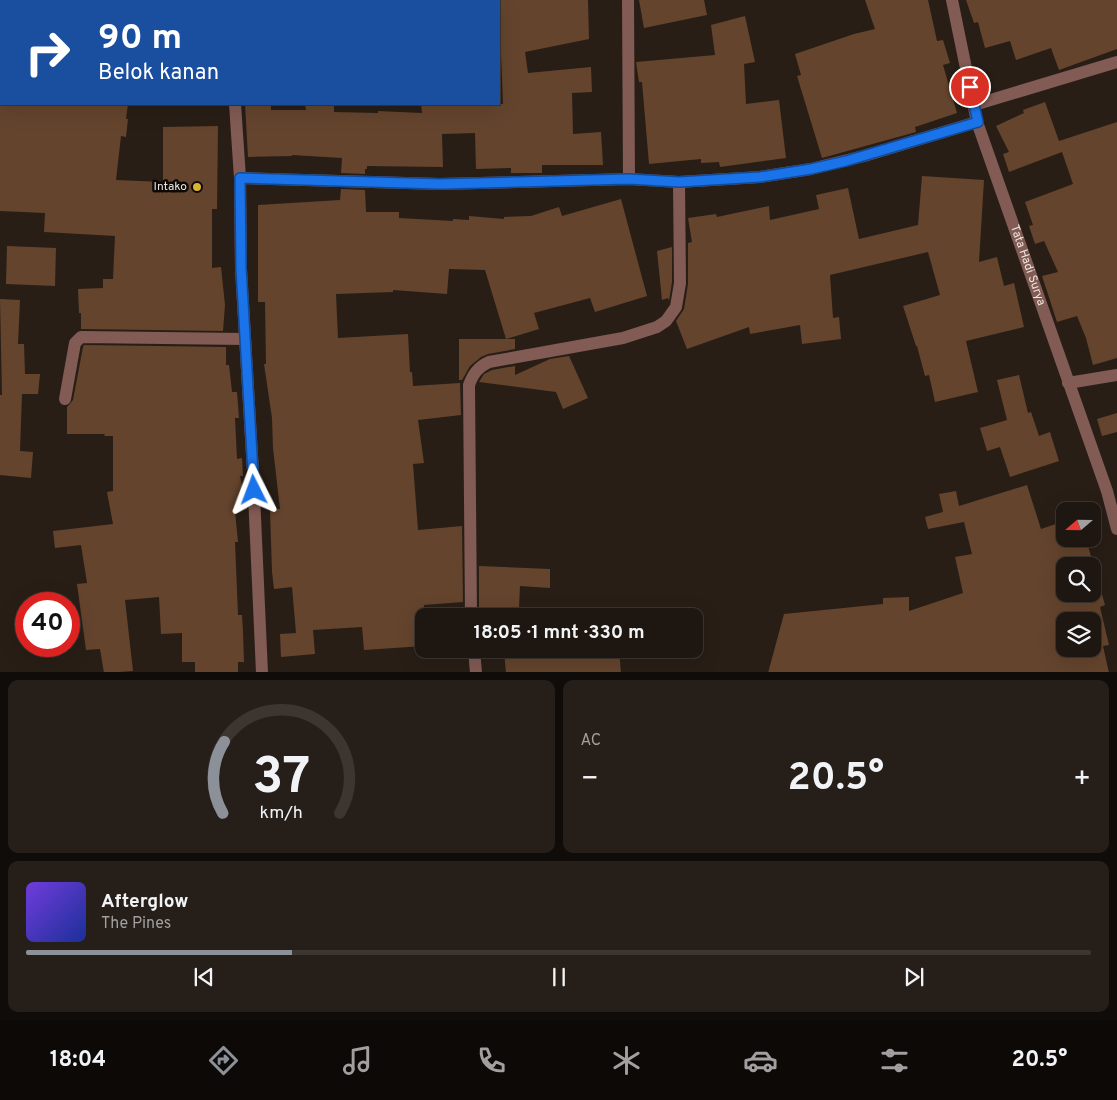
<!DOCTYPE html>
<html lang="id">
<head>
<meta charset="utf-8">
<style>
	:root { --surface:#1e1610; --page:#261f19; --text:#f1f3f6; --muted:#a19f9f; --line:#3c3530; --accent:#8c9099 }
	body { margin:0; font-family:Overpass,sans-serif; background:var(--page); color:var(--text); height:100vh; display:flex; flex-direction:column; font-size:19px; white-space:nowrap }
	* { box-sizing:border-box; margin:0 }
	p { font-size:16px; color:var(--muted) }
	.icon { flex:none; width:28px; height:28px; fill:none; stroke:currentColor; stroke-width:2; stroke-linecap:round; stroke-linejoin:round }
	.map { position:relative; height:672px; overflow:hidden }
	.panel { display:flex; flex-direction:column; gap:8px; padding:8px; background:#100c09; flex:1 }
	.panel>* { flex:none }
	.guide { position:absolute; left:0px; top:0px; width:500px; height:105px; box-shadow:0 5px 20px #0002,0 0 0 1px var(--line); background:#1a4fa0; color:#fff; overflow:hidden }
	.needle { width:32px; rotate:250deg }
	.fabs { position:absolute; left:1056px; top:502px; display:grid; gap:10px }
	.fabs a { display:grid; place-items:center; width:45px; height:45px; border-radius:10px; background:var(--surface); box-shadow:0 5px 20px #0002,0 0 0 1px var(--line); font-size:25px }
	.speed { position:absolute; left:15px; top:592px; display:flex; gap:10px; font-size:25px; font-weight:700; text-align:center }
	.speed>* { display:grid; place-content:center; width:65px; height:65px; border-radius:50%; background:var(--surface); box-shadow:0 5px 20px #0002,0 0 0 1px var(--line); line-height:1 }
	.speed .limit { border:8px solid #d22; background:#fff; color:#111 }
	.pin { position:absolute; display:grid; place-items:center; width:42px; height:42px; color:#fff; margin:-21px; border:2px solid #fff; border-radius:50%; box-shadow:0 1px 5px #0007 }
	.me { position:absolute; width:55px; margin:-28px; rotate:357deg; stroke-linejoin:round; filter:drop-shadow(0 0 4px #0008) }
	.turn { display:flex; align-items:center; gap:18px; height:105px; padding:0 15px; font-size:22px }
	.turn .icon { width:65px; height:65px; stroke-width:2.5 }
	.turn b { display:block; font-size:35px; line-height:42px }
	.big { font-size:38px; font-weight:700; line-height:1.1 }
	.panel .tile { flex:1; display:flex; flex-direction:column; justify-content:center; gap:8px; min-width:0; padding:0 18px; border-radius:10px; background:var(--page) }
	.panel .dial { align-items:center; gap:0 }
	.dial svg { height:130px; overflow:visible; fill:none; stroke:var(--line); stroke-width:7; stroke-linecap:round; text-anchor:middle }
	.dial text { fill:var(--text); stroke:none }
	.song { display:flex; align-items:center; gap:15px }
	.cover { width:60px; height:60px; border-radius:8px; background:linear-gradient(135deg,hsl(260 70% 55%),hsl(230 70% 35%)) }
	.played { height:5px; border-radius:2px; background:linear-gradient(90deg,var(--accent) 25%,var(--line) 25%) }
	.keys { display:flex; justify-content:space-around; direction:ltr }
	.heat { display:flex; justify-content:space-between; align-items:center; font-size:28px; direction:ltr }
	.panel .tiles { flex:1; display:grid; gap:8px; grid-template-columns:1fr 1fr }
	.tile:last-child { grid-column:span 2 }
	.trip { position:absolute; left:415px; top:608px; width:288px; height:50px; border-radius:10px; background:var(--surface); box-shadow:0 5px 20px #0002,0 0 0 1px var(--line); font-weight:700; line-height:50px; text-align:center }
	.menu { display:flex; height:80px; justify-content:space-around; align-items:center; background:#0c0906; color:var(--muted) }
	.menu .icon { width:35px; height:35px }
	.menu .selected { color:var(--accent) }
	.menu b { font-size:22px; color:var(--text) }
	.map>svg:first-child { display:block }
	.building { fill:#64442d; fill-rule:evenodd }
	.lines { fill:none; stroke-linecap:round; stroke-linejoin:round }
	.minor { stroke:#815b54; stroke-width:12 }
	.tertiary { stroke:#815b54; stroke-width:12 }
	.route-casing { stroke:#114b97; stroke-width:12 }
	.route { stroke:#1a73e8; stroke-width:9 }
	.poi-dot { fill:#dcb233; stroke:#0d0906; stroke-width:2 }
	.labels { text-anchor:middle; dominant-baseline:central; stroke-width:5; stroke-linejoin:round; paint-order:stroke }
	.poi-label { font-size:12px; fill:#ede6e1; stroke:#0d0906; text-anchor:end }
	.street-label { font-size:12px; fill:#ede6e1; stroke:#0d0906 }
</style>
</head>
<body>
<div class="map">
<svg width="1117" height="673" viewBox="0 0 1117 673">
	<rect width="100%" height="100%" fill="#281e16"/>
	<!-- building -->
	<g class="building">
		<polygon points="499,0 588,0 589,39 525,52 528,73 591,67 592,92 572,93 573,134 601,132 603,165 542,165 542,173 511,173 511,168 476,169 475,133 442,134 443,167 367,166 367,169 365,169 365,174 341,173 342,158 292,155 292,156 248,157 245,104 271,104 271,110 306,110 305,104 334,104 334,112 378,113 378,111 422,113 421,104 503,104"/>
		<polygon points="639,0 704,0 707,15 644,28"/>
		<polygon points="865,0 928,0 937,41 943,40 950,63 943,65 957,113 915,127 916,132 822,158 797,76 801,75 795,54 854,34 875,29"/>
		<polygon points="966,0 1117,0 1117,49 1059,70 1051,48 1016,60 1010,41 985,48 978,22 974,23"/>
		<polygon points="745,16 755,62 744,64 746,104 779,100 786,158 720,167 719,162 701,163 701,159 649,164 642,82 639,82 636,62 715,55 711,25"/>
		<polygon points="1045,102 1059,141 1117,122 1117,358 1093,365 1086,338 1077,316 1057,322 1042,276 1058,272 1044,241 1035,244 1029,226 1033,225 1025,202 1073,184 1062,152 1009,172 1003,154 1009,152 996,126 1024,113 1023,110"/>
		<polygon points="0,104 128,104 126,119 128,119 126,137 121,136 116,180 163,182 163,127 218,126 217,209 212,209 212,268 221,267 225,305 223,331 81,329 81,313 79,313 78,289 103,288 103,279 113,279 115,236 44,232 45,213 0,211"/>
		<polygon points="922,176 984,180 979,262 997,257 1004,286 1014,283 1024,327 966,341 978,392 935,402 929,375 925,376 917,346 916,346 903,306 940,295 928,252 830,275 833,318 839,317 841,339 802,344 800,325 750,334 749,327 687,349 676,321 684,309 688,284 688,243 692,242 688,218 716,214 717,217 769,206 770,220 819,209 816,195 848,188 859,239 918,225"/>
		<polygon points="341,189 365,190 366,212 399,212 399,218 453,221 453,219 469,220 469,216 504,219 504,217 531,216 559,207 562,216 621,199 647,296 595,312 590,298 534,313 539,329 506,339 485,270 449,269 447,294 393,290 393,292 336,294 338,338 408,334 410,372 412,372 413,386 460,383 461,415 418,420 424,463 413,464 418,530 462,526 463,602 424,605 424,646 364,650 362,627 313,630 315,654 281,657 280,634 296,633 292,587 274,589 272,572 270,509 280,509 273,448 272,418 264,364 266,364 265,302 258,302 258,205 340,200"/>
		<polygon points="7,246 56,248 55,286 6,284"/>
		<polygon points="672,247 672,282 669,301 668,298 662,300 657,251"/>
		<polygon points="0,299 20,300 18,344 24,344 25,374 40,374 38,394 22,394 20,451 33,452 31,478 0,475 0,395 2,395"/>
		<polygon points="459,339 515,339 515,349 488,354 481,357 470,366 462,380 459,380"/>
		<polygon points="84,345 226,347 226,365 229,365 232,392 237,392 239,418 235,418 237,459 242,458 243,476 240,476 247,509 235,511 238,542 235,542 238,615 242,615 243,631 244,662 238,662 238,673 195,673 195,662 182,662 182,633 161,634 159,597 125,600 133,671 104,673 100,649 86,650 77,584 87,583 81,545 55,548 53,531 113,524 107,492 113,491 113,436 104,436 105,434 67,434 67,407 73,400 83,347"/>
		<polygon points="569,356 588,398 563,409 556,392 479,382 484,374 492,370 515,366 515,375 550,359"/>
		<polygon points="1019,375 1028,413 1031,412 1039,436 1050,432 1059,461 1010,477 1000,447 987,451 980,428 1007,420 997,380"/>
		<polygon points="1117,413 1117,432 1102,436 1097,419"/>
		<path d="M1027 485 1041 529 1065 521V539H1086L1105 605 1100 607 1109 645 1103 646 1109 673H768L784 614 883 604V598L909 597V611L963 593 955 557 972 554 964 522 928 529 925 517 943 512 939 494 956 491 959 506ZM1065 566H1092V594H1065ZM1065 621H1092V649H1065Z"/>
		<polygon points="479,566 550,569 550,588 520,586 519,608 479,607"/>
		<polygon points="532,649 619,649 621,673 506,673 504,651"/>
	</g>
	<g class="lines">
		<!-- minor -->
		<g class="minor">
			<polyline points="227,0 227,1"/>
			<polyline points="628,0 629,179"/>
			<polyline points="235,104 240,178"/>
			<polyline points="974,105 1117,62"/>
			<path id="s1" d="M977 122 1107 491 1117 529"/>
			<polyline points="1068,383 1117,375"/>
			<polyline points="65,399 75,343 81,337 244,339"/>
			<path d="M471 616 469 385C473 374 478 367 489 362L623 338 657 327 666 321 676 307 680 283 679 182"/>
			<polyline points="474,649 476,673"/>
		</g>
		<!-- tertiary -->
		<polyline class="tertiary" points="262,673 253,472 241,269 240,178 440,184 629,179 679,182 760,177 811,169 864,156 977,122 952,0"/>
	</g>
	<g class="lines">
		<!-- route casing -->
		<g class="route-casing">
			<polyline id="route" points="254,490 241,268 240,178 440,184 629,179 679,182 760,177 811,169 846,161 978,122 970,87"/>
		</g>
		<!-- route -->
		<use href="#route" class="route"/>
	</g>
	<!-- markers -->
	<circle class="poi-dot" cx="197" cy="187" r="5"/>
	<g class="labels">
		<!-- poi labels -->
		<g class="poi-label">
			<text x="187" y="187">Intako</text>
		</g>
		<!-- street labels -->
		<g class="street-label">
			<text stroke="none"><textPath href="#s1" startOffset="152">Tata Hadi Surya</textPath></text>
		</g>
	</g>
</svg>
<div class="fabs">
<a><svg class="needle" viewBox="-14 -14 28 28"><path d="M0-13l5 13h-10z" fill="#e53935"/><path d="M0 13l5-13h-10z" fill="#a19f9f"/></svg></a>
<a><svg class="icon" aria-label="search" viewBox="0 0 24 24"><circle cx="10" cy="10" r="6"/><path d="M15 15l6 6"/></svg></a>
<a><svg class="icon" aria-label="layers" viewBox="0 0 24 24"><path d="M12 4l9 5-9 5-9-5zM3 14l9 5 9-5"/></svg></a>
</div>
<div class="speed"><div class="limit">40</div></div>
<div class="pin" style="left:970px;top:87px;background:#d93025"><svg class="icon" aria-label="arrive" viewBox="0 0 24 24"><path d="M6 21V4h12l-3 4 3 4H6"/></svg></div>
<svg class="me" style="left:254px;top:490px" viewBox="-20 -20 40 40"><path d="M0-17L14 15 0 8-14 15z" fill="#1a73e8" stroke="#fff" stroke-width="4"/></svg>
<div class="trip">18:05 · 1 mnt · 330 m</div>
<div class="guide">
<div class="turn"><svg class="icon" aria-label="right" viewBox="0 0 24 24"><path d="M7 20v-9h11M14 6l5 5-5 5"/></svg><div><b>90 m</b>Belok kanan</div></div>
</div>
</div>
<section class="panel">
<div class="tiles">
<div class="tile dial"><svg viewBox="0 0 100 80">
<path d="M14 69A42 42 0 1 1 86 69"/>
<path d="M14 69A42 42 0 0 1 15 25" stroke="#8c9099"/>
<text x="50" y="56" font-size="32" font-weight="700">37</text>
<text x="50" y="72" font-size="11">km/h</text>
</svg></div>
<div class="tile"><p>AC</p>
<div class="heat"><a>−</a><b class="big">20.5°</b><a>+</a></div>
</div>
<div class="tile">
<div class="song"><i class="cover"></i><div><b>Afterglow</b><p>The Pines</p></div></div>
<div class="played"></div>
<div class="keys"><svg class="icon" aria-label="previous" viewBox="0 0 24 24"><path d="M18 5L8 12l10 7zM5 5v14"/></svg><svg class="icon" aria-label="pause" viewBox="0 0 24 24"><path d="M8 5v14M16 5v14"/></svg><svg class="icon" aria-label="next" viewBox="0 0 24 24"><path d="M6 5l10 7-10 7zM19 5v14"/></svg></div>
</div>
</div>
</section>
<nav class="menu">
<b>18:04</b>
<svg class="icon selected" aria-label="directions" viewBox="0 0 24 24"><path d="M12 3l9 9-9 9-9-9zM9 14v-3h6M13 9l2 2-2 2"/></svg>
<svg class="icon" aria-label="music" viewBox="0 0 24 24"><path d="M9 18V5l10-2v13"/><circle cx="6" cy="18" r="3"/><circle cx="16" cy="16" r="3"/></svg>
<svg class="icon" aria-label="phone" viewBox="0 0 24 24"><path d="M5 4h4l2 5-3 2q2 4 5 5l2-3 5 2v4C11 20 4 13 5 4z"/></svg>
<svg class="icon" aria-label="climate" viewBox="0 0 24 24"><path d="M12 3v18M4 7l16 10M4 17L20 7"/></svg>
<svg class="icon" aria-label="car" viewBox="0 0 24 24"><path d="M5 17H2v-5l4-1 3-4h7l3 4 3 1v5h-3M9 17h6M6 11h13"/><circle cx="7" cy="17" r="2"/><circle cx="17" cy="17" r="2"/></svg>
<svg class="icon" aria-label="filters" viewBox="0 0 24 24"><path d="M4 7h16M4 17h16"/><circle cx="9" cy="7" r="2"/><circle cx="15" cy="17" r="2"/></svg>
<b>20.5°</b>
</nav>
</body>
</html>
